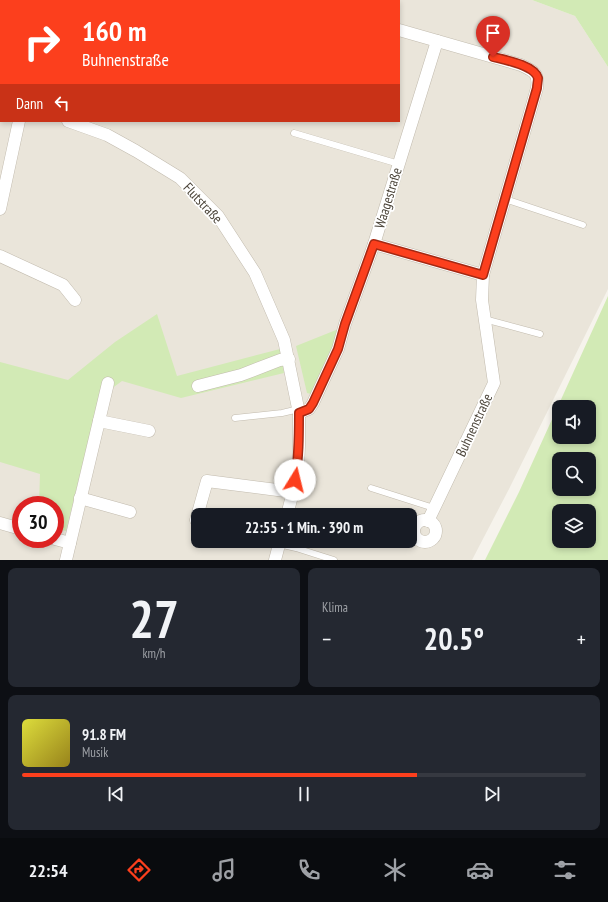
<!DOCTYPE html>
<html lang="de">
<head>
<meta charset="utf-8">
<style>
	:root { --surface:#171b24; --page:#242831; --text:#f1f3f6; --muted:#9ea1a6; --line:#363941; --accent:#fc3f1d }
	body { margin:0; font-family:"PT Sans Narrow",sans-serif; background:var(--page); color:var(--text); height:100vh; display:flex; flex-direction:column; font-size:15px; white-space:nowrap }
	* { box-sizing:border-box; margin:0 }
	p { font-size:13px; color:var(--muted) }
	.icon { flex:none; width:22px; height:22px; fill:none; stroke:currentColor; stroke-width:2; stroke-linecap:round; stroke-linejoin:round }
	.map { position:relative; height:560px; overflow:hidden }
	.drawer { display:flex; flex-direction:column; gap:8px; padding:8px; background:#0d0f14; flex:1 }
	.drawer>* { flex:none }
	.banner { position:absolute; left:0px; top:0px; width:400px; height:122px; box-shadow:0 2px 6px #0003; background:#fc3f1d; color:#fff; overflow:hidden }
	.controls { position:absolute; left:552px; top:400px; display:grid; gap:8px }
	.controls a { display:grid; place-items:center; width:44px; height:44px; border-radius:8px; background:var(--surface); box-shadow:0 2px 6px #0003; font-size:20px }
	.speed { position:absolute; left:12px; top:496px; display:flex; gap:8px; font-size:20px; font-weight:700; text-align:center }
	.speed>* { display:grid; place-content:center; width:52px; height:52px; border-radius:50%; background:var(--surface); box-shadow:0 2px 6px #0003; line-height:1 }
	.speed .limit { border:6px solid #d22; background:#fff; color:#111 }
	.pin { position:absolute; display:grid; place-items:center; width:34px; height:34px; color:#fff; margin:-41px -17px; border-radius:50% 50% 50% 0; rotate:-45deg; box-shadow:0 0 4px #0007 }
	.pin .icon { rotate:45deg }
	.me { position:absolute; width:44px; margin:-22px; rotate:9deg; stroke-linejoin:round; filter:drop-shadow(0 0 3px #0008) }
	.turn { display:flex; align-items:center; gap:14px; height:84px; padding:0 16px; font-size:18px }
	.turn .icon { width:52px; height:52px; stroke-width:2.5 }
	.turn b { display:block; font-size:28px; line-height:34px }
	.then { display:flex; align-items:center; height:38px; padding:0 16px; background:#0003; gap:8px; font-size:15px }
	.big { font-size:30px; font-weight:700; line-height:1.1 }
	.drawer .widget { flex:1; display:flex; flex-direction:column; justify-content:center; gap:6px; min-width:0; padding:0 14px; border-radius:8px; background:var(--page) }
	.drawer .dial { align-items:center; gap:0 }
	.dial b { font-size:52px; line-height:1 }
	.song { display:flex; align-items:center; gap:12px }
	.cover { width:48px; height:48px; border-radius:6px; background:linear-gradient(135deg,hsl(60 70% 55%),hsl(50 70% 35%)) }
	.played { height:4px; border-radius:2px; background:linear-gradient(90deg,var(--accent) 70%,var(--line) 70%) }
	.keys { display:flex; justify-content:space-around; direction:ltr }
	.heat { display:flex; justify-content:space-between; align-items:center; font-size:22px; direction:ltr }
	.drawer .tiles { flex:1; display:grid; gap:8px; grid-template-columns:1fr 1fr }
	.widget:last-child { grid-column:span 2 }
	.trip { position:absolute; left:191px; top:508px; width:226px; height:40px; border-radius:8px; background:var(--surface); box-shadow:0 2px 6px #0003; font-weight:700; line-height:40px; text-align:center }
	.tabs { display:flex; height:64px; justify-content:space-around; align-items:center; background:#090b0e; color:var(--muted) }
	.tabs .icon { width:28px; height:28px }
	.tabs .on { color:var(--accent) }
	.tabs b { font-size:18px; color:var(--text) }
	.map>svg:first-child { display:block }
	.residential { fill:#eae5da; fill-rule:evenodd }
	.green { fill:#d2eab5; fill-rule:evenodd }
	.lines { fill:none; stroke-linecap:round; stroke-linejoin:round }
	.service-casing { stroke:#c2bbae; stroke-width:7 }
	.minor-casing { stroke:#c2bbae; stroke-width:13 }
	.service { stroke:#fff; stroke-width:6 }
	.minor { stroke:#fff; stroke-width:12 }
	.route-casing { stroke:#a42913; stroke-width:10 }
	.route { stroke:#fc3f1d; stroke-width:7 }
	.labels { text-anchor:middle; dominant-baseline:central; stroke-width:3.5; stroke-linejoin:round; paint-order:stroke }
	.street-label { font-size:14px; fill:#4b4439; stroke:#fff }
</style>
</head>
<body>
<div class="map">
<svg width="608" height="560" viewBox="0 0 608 560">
	<rect width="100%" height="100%" fill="#f6f3ec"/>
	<!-- residential -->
	<path class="residential" d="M0 0H532L575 16 608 67V289L509 489 472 560H0ZM1 1H399V121H1ZM21 505H55V539H21ZM198 515H410V541H198Z"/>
	<!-- green -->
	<g class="green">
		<polygon points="532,0 608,0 608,67 575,16"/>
		<path d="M608 296V560H485L519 492ZM559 407H589V437H559ZM559 459H589V489H559ZM559 511H589V541H559Z"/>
		<polygon points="157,314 177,376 280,349 284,373 181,398 122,381 99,398 66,531 55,528 55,505 39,505 40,474 0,462 0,362 68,380 115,342"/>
		<polygon points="341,328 314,395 307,393 296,346"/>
	</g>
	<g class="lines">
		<!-- service casing -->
		<g class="service-casing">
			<g id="service">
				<polyline points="294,133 399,164"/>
				<polyline points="505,199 583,225"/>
				<polyline points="484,319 540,334"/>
				<polyline points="235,418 282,413 299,409"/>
				<polyline points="371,488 434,508"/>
				<polyline points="410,540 416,537"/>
				<polyline points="403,541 406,541"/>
				<polyline points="279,544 296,548 334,560"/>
			</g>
		</g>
		<!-- minor casing -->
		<g class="minor-casing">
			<g id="minor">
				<polyline points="301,0 304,1"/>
				<polyline points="47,1 47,0"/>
				<path d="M399 30 521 65C534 71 539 73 537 88L483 275 482 300 494 383 428 521"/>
				<polyline points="0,101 1,101"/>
				<polyline points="68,121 107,135 136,151 180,178 218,216 255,273 284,340 299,413 299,446 298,467 293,492 287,515"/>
				<polyline points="0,209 19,121"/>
				<polyline points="374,244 483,275"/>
				<polyline points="0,256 63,285 75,300"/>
				<polyline points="198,386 241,375 280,360 289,359"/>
				<polyline points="299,413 309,409 313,403 338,349 345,324 374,244 437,41"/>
				<polyline points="99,421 108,383"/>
				<polyline points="80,498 130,512"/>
				<polyline points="196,520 207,481 293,492"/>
				<circle cx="425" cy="531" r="11"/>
				<polyline points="0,523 21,529"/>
				<polyline points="55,539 70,543"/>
				<polyline points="66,560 99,421 149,431"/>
				<polyline points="275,560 280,541"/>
			</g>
		</g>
		<!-- service -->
		<use href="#service" class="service"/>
		<!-- minor -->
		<use href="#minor" class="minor"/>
	</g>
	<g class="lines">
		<!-- route casing -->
		<g class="route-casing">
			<path id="route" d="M295 480C299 458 299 436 299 413L309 409 313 403 338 349 345 324 374 244 483 275 537 88C537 85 538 81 538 78 534 65 505 60 493 57"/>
		</g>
		<!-- route -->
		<use href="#route" class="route"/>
	</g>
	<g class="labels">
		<!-- street labels -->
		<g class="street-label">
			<text transform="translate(388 198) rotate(-73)">Waagestraße</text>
			<text transform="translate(203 203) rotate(47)">Flutstraße</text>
			<text transform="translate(474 425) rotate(-65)">Buhnenstraße</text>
		</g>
	</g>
</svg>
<div class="controls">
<a><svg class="icon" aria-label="sound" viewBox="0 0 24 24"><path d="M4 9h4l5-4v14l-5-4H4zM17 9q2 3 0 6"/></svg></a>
<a><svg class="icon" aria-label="search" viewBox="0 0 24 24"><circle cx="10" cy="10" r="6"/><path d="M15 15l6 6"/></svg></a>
<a><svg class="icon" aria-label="layers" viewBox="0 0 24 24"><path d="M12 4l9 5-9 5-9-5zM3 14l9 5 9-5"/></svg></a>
</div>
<div class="speed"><div class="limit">30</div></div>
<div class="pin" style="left:493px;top:57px;background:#d93025"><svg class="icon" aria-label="arrive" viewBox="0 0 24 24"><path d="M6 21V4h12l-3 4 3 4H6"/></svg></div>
<svg class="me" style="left:295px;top:480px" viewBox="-20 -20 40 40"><circle r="19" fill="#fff"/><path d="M0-13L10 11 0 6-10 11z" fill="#fc3f1d"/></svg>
<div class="trip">22:55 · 1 Min. · 390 m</div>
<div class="banner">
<div class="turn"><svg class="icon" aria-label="right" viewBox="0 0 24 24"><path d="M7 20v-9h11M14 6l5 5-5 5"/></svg><div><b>160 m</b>Buhnenstraße</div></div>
<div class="then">Dann<svg class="icon" aria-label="left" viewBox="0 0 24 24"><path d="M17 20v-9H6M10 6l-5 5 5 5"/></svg></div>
</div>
</div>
<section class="drawer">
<div class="tiles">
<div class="widget dial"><b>27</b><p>km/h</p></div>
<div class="widget"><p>Klima</p>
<div class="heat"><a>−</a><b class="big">20.5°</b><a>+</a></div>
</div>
<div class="widget">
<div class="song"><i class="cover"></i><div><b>91.8 FM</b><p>Musik</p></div></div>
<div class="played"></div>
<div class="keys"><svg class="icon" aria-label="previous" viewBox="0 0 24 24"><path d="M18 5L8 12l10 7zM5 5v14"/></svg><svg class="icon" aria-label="pause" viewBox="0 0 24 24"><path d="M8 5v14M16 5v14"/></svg><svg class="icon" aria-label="next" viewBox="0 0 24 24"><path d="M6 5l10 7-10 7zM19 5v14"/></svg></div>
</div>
</div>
</section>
<nav class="tabs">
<b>22:54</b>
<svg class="icon on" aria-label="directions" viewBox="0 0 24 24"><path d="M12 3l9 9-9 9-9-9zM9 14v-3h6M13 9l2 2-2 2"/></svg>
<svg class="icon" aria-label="music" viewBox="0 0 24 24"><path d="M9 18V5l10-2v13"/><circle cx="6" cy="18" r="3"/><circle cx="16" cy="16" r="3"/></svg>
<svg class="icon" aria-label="phone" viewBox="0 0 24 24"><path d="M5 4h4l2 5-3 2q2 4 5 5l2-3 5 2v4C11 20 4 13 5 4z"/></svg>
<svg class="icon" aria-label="climate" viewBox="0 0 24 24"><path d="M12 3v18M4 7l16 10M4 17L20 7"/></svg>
<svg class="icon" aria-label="car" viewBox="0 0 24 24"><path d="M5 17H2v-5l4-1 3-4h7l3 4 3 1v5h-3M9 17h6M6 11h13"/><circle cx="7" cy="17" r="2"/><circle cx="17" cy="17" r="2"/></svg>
<svg class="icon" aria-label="filters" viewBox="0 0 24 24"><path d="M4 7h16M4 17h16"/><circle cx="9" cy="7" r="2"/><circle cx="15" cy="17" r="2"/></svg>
</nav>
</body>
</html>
